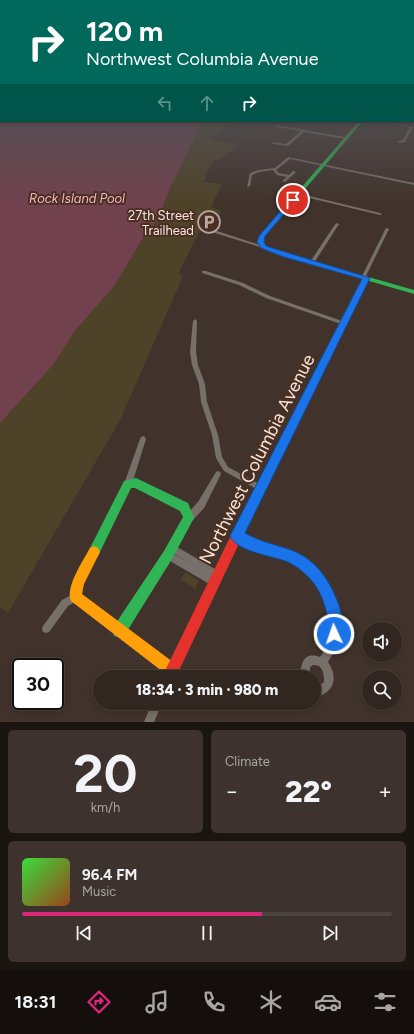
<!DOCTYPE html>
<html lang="en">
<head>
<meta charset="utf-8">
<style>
	:root { --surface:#312620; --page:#3d322d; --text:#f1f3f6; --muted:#a8a5a5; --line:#4c433e; --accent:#db2777 }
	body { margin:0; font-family:Figtree,sans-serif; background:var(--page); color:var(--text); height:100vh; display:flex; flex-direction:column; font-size:15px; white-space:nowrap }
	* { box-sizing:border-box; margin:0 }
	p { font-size:13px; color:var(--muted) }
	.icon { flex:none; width:22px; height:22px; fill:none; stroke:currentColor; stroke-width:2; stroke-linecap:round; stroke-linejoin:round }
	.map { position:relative; height:722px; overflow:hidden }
	.drawer { display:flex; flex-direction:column; gap:8px; padding:8px; background:#1b1512; flex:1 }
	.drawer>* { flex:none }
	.top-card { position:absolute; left:0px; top:0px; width:414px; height:122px; box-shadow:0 2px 6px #0003,0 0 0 1px var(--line); background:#00695c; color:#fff; overflow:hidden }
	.buttons { position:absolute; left:362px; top:622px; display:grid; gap:8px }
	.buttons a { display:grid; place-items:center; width:40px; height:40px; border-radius:50%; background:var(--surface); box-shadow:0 2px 6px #0003,0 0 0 1px var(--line); font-size:20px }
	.speed { position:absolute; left:12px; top:658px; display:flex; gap:8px; font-size:20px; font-weight:700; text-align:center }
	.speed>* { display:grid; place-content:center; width:52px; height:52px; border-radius:50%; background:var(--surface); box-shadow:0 2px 6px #0003,0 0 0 1px var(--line); line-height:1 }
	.speed .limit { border:2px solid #111; border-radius:6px; background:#fff; color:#111 }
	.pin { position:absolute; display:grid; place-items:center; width:34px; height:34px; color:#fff; margin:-17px; border:2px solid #fff; border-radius:50%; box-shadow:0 1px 4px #0007 }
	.me { position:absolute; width:44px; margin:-22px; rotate:357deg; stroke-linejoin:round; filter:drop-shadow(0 0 3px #0008) }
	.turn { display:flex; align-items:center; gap:14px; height:84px; padding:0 20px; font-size:18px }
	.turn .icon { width:52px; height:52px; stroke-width:2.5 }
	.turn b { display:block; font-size:28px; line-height:34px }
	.lanes { display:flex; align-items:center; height:38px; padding:0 20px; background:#0003; justify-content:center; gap:20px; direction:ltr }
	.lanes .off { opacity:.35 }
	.big { font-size:30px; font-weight:800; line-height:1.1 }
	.drawer .card { flex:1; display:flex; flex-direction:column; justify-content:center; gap:6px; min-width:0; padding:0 14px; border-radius:6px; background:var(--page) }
	.drawer .dial { align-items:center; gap:0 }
	.dial b { font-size:52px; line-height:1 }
	.song { display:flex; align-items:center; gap:12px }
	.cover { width:48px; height:48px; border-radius:6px; background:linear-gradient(135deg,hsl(120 70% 55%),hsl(20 70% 35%)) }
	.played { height:4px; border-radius:2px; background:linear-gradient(90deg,var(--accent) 65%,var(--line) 65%) }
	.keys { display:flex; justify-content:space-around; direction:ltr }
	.heat { display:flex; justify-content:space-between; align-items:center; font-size:22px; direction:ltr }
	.drawer .tiles { flex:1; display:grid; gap:8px; grid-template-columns:1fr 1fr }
	.card:last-child { grid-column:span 2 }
	.trip { position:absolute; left:93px; top:670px; width:228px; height:40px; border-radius:20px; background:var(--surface); box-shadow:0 2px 6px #0003,0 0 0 1px var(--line); font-weight:800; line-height:40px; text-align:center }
	.menu { display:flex; height:64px; justify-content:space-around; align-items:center; background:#140f0d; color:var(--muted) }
	.menu .icon { width:28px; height:28px }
	.menu .current { color:var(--accent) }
	.menu b { font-size:18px; color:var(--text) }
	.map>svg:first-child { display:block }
	.green { fill:#4e4328 }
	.water { fill:#71424d }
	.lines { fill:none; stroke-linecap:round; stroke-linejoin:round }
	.street { fill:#77706a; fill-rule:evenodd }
	.fast { fill:#30b455; fill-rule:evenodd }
	.slow { fill:#ff9f0a; fill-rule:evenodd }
	.jam { fill:#e5322d; fill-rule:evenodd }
	.route { fill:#1a73e8; stroke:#114b97 }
	.labels { text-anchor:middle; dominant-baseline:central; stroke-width:4; stroke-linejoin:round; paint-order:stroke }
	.far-water-label { font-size:13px; font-style:italic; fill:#f8b5c4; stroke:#4a3022 }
	.far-poi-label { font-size:13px; fill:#f7e5dc; stroke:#4a3022; text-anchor:end }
	.near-street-label { font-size:18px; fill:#f7e5dc; stroke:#4a3022 }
</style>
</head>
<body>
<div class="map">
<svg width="414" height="722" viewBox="0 0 414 722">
	<rect width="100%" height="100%" fill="#41332b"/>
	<!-- green -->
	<g class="green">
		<polygon points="205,121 234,121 209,139 239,145 219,160 215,159 205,174 207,175 203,182 222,184 211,207 221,210 220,216 205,231 200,230 178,274 183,276 120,420 8,613 0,607 0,423 53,365 74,332 115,285 143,238 159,218 167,195 197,132"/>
		<polygon points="185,572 199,581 195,589 181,580"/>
	</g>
	<!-- water -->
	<polygon class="water" points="0,103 1,121 205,121 197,132 167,195 159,218 143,238 115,285 74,332 53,365 0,423"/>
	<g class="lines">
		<!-- street -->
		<g class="street">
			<rect x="413" y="103" width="1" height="2"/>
			<rect x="413" y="108" width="1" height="2"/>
			<polygon points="383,121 388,121 413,127 405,142 399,143 398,141 403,140 410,127"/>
			<polygon points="276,125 345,137 346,138 345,139 304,132 288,146 273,144 272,142 286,144 301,131 277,127"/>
			<polygon points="288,157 414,183 414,185 290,159 276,170 279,173 289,175 293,171 295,171 295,173 285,182 282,181 287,177 277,175 273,170 259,172 252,175 250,186 247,187 250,173 258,170 275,168"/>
			<polygon points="297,193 380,213 382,214 380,215 297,195"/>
			<polygon points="211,211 213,211 217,215 207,227 208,228 266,247 264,248 263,248 205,230 203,227 213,215 210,212"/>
			<polygon points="336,223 339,224 314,263 310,263 310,262"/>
			<polygon points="386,228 389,229 365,278 365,279 361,279 361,278"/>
			<polygon points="202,271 206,271 243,283 270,296 345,322 346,323 345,324 341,324 266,298 239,285 202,273"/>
			<polygon points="195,319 197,321 196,352 198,365 205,384 207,402 218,435 222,457 228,467 263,486 264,488 263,490 260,491 224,471 216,458 212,435 201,402 199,384 192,365 190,352 193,321"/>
			<polygon points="143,436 145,437 146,439 132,484 130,486 128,487 126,486 124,484 140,439 141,437"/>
			<polygon points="218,471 220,472 221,474 204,508 192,521 189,522 186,521 185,518 186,515 198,502 216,472"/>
			<path d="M237 532C244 535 249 540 256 542 272 549 292 551 307 561 327 576 342 609 339 634 338 644 334 653 328 662 337 675 336 689 320 696L314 694V684L319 686 324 682C324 674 323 664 313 665L310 667V677H300C301 664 303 651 320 657 331 642 332 632 329 613 325 592 312 570 291 561 275 555 257 553 242 544 239 541 235 540 233 536L234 533Z"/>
			<polygon points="172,544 220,572 221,575 220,578 217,579 218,582 217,585 214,586 211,585 165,558 164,555 165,552 168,551 193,565 169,551 168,548 169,545"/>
			<polygon points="75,593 78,594 79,597 78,600 68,606 49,632 46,633 43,632 42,629 43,626 62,600"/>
			<polygon points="152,703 162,703 154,722 144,722"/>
		</g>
		<!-- fast -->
		<g class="fast">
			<polygon points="359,121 363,121 265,236 264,242 266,246 277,251 414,290 414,294 273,253 262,248 258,242 260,235"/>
			<polygon points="136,478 188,503 194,518 172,559 124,636 119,637 114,636 113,631 114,626 164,551 183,517 180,511 135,488 131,488 98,556 94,558 90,556 88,552 90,548 124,481"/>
		</g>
		<!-- slow -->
		<g class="slow">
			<polygon points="366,276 369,278 241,539 237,541 233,539 231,535 233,531 363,278"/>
			<path d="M94 546 98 548 100 552 84 584 82 594 177 665 179 670 177 675 172 677 167 675 71 601C65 587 83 561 90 548Z"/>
		</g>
		<!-- jam -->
		<polygon class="jam" points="237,529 241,531 243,535 176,677 162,677 233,531"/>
	</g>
	<!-- sky -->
	<linearGradient id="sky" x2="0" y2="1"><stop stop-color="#241c18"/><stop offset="0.5" stop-color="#545055"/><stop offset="1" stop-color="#545055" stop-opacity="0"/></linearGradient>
	<rect width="414" height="204" fill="url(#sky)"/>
	<!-- route -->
	<path class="route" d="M291 199 296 200 265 236 264 242 266 246 370 278 245 533C261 542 274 544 291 550 315 559 328 578 337 600 342 612 344 627 340 639L334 641 329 639C327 634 328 630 328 624 327 609 322 593 312 581 305 573 298 567 288 562 273 556 237 552 230 536L362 279 284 257 261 248 257 242 259 236Z"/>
	<!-- icons -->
	<defs>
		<g id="parking-ring" transform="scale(1.15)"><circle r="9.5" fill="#4a3022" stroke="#b7a79e" stroke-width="1.5"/><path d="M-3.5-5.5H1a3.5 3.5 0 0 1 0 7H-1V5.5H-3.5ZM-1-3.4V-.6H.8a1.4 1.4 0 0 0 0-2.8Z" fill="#b7a79e"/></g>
	</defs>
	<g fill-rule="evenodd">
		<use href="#parking-ring" x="209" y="222"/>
	</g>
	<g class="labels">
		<!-- far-water labels -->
		<g class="far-water-label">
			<text x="77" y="198">Rock Island Pool</text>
		</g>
		<!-- far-poi labels -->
		<g class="far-poi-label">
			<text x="194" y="215">27th Street<tspan x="194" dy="15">Trailhead</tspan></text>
		</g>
		<!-- near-street labels -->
		<g class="near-street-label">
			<text transform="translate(257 459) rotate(-63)">Northwest Columbia Avenue</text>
		</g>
	</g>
</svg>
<div class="buttons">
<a><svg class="icon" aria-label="sound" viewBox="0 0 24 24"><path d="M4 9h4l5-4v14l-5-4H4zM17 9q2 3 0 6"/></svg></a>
<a><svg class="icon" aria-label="search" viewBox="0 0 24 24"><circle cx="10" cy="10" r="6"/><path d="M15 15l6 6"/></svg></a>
</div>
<div class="speed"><div class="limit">30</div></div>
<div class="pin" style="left:293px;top:200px;background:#d93025"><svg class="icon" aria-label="arrive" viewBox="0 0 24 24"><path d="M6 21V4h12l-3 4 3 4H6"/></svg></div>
<svg class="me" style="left:334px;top:634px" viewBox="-20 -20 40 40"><circle r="17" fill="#1a73e8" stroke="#fff" stroke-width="3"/><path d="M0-11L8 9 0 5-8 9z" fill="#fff"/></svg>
<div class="trip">18:34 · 3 min · 980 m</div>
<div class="top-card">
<div class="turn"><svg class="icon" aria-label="right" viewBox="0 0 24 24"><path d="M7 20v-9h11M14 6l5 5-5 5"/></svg><div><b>120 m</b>Northwest Columbia Avenue</div></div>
<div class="lanes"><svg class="icon off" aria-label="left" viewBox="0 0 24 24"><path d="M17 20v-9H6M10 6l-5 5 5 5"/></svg><svg class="icon off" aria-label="ahead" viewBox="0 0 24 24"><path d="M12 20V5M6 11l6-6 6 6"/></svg><svg class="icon" aria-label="right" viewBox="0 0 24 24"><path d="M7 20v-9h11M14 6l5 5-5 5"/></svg></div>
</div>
</div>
<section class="drawer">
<div class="tiles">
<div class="card dial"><b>20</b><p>km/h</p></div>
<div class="card"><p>Climate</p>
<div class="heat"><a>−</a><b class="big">22°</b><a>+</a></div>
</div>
<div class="card">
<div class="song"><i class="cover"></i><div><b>96.4 FM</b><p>Music</p></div></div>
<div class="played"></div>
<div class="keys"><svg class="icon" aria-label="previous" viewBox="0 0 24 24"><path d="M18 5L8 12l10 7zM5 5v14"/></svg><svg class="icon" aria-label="pause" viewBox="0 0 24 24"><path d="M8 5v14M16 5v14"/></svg><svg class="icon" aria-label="next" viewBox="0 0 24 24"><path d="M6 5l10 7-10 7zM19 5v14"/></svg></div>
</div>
</div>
</section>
<nav class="menu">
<b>18:31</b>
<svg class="icon current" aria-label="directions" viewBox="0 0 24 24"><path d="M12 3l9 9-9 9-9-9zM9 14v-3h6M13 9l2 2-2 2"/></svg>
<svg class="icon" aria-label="music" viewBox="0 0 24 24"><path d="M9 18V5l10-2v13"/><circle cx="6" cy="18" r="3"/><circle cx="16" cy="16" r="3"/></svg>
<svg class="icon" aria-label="phone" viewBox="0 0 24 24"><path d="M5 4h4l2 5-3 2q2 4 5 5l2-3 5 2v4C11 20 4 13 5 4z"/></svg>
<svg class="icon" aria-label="climate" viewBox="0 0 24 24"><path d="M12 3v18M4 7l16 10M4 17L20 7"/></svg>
<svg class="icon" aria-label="car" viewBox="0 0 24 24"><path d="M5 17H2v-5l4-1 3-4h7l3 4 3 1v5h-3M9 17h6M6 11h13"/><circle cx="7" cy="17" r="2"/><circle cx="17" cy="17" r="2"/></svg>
<svg class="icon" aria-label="filters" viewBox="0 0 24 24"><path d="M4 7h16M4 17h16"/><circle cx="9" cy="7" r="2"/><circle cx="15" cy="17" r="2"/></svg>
</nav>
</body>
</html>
